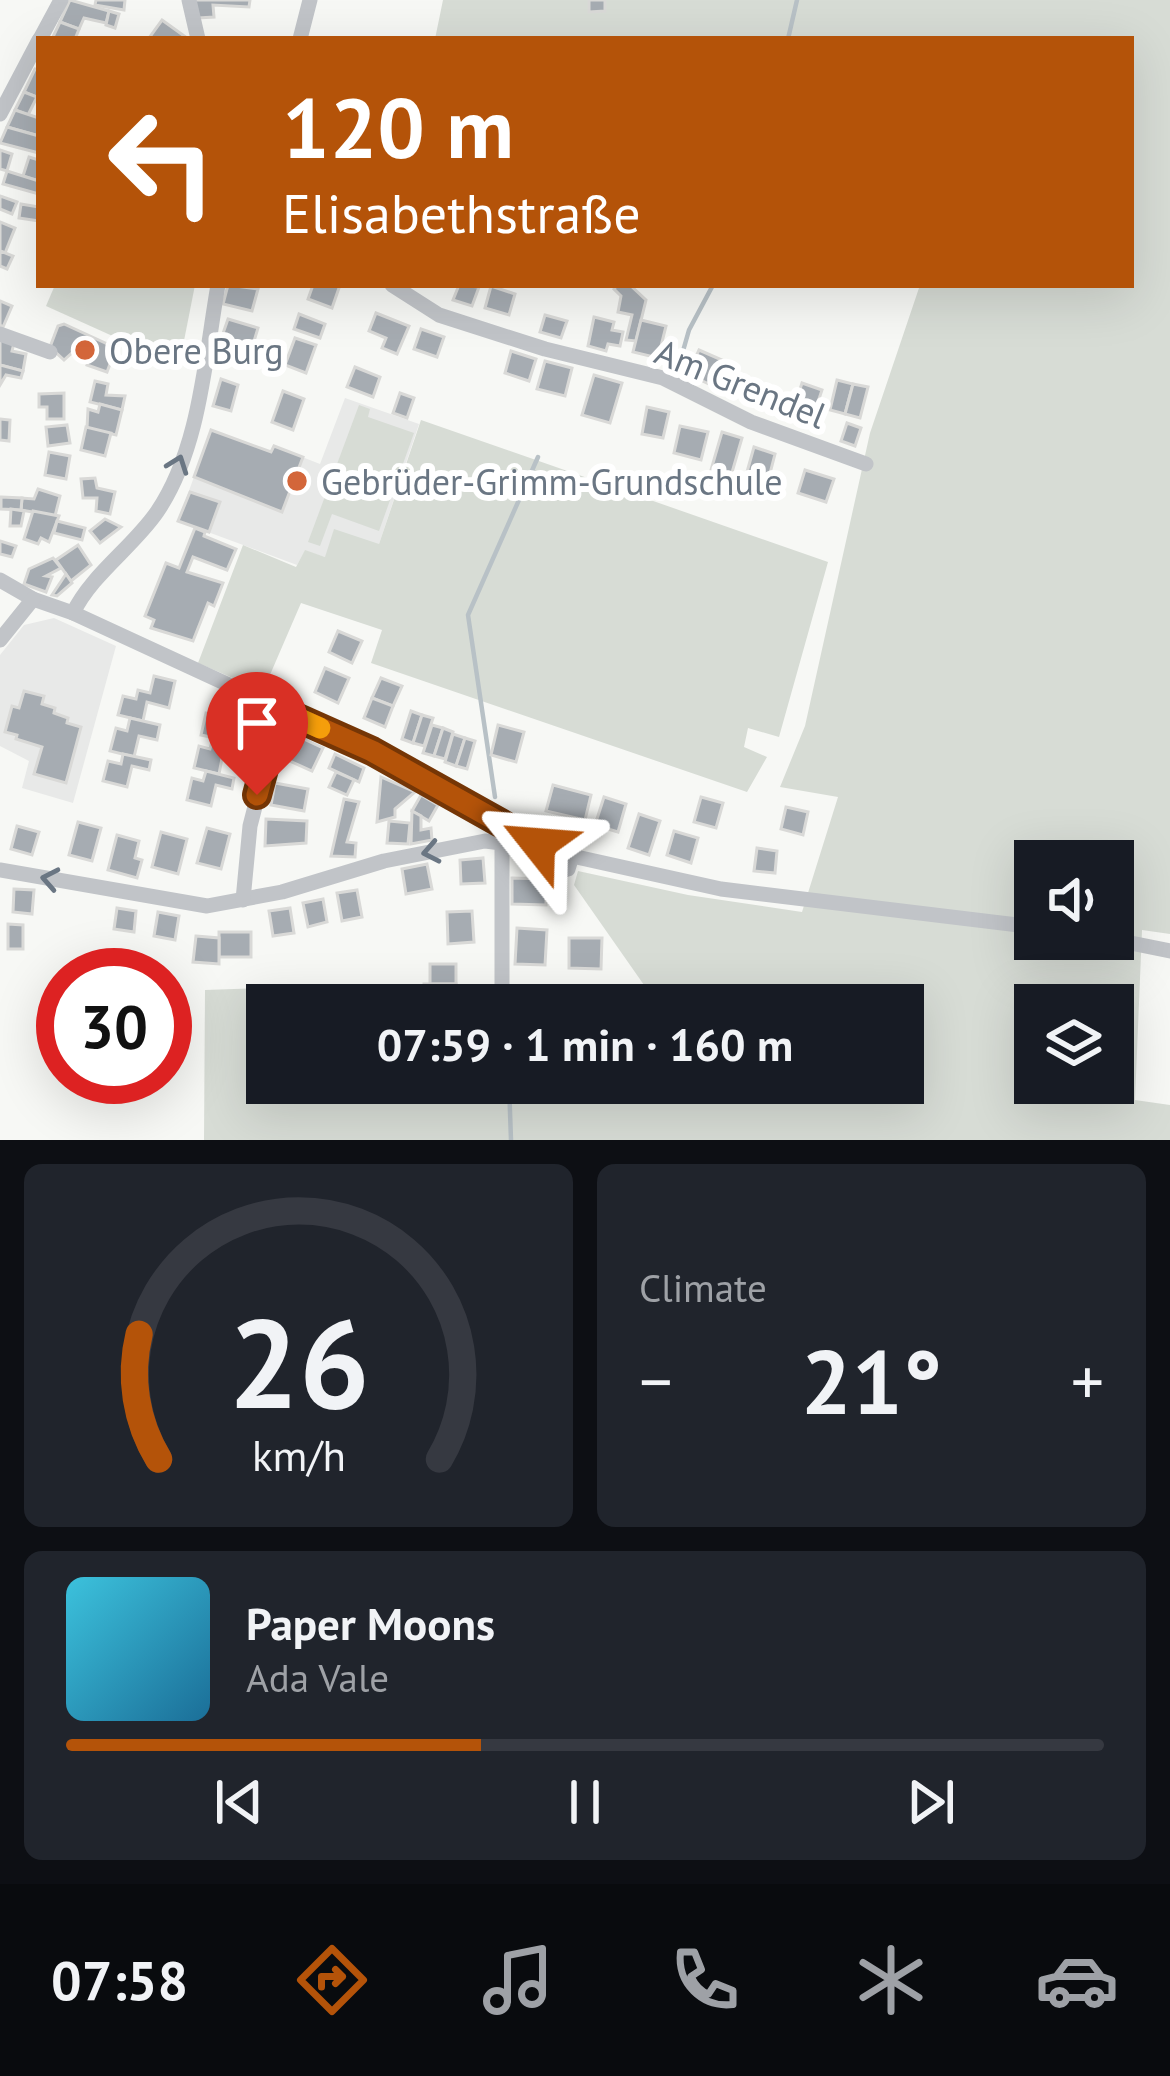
<!DOCTYPE html>
<html lang="en">
<head>
<meta charset="utf-8">
<style>
	:root { --surface:#171b24; --page:#20242c; --text:#f1f3f6; --muted:#9ea1a6; --line:#363941; --accent:#b45309 }
	body { margin:0; font-family:"PT Sans",sans-serif; background:var(--page); color:var(--text); height:100vh; display:flex; flex-direction:column; font-size:45px; white-space:nowrap }
	* { box-sizing:border-box; margin:0 }
	p { font-size:39px; color:var(--muted) }
	.icon { flex:none; width:66px; height:66px; fill:none; stroke:currentColor; stroke-width:2; stroke-linecap:round; stroke-linejoin:round }
	.map { position:relative; height:1140px; overflow:hidden }
	.drawer { display:flex; flex-direction:column; gap:24px; padding:24px; background:#0d0f14; flex:1 }
	.drawer>* { flex:none }
	.banner { position:absolute; left:36px; top:36px; width:1098px; height:252px; border-radius:0px; box-shadow:0 12px 48px #0002; background:#b45309; color:#fff; overflow:hidden }
	.controls { position:absolute; left:1014px; top:840px; display:grid; gap:24px }
	.controls a { display:grid; place-items:center; width:120px; height:120px; border-radius:0px; background:var(--surface); box-shadow:0 12px 48px #0002; font-size:60px }
	.speed { position:absolute; left:36px; top:948px; display:flex; gap:24px; font-size:60px; font-weight:700; text-align:center }
	.speed>* { display:grid; place-content:center; width:156px; height:156px; border-radius:50%; background:var(--surface); box-shadow:0 12px 48px #0002; line-height:1 }
	.speed .limit { border:18px solid #d22; background:#fff; color:#111 }
	.pin { position:absolute; display:grid; place-items:center; width:102px; height:102px; color:#fff; margin:-123px -51px; border-radius:50% 50% 50% 0; rotate:-45deg; box-shadow:0 0 12px #0007 }
	.pin .icon { rotate:45deg }
	.me { position:absolute; width:132px; margin:-66px; rotate:298deg; stroke-linejoin:round; filter:drop-shadow(0 0 9px #0008) }
	.turn { display:flex; align-items:center; gap:42px; height:252px; padding:0 48px; font-size:54px }
	.turn .icon { width:156px; height:156px; stroke-width:2.5 }
	.turn b { display:block; font-size:84px; line-height:102px }
	.big { font-size:90px; font-weight:700; line-height:1.1 }
	.drawer .widget { flex:1; display:flex; flex-direction:column; justify-content:center; gap:18px; min-width:0; padding:0 42px; border-radius:18px; background:var(--page) }
	.drawer .dial { align-items:center; gap:0 }
	.dial svg { height:312px; overflow:visible; fill:none; stroke:var(--line); stroke-width:7; stroke-linecap:round; text-anchor:middle }
	.dial text { fill:var(--text); stroke:none }
	.song { display:flex; align-items:center; gap:36px }
	.cover { width:144px; height:144px; border-radius:18px; background:linear-gradient(135deg,hsl(190 70% 55%),hsl(200 70% 35%)) }
	.played { height:12px; border-radius:6px; background:linear-gradient(90deg,var(--accent) 40%,var(--line) 40%) }
	.keys { display:flex; justify-content:space-around; direction:ltr }
	.heat { display:flex; justify-content:space-between; align-items:center; font-size:66px; direction:ltr }
	.drawer .tiles { flex:1; display:grid; gap:24px; grid-template-columns:1fr 1fr }
	.widget:last-child { grid-column:span 2 }
	.trip { position:absolute; left:246px; top:984px; width:678px; height:120px; border-radius:0px; background:var(--surface); box-shadow:0 12px 48px #0002; font-weight:700; line-height:120px; text-align:center }
	.menu { display:flex; height:192px; justify-content:space-around; align-items:center; background:#090b0e; color:var(--muted) }
	.menu .icon { width:84px; height:84px }
	.menu .active { color:var(--accent) }
	.menu b { font-size:54px; color:var(--text) }
	.map>svg:first-child { display:block }
	.built { fill:#e8e9e8 }
	.green { fill:#d7dcd5; fill-rule:evenodd }
	.lines { fill:none; stroke-linecap:round; stroke-linejoin:round }
	.stream { stroke:#b8c1c6; stroke-width:4.5 }
	.building { fill:#a6acb2; stroke:#d9d9d7; stroke-width:3 }
	.minor { stroke:#c1c4c8; stroke-width:15 }
	.oneway { stroke:#6a7683 }
	.route-casing { stroke:#753606; stroke-width:30 }
	.route { stroke:#b45309; stroke-width:21 }
	.slow { stroke:#f59e0b; stroke-width:21 }
	.poi-dot { fill:#d3663a; stroke:#fff; stroke-width:4.5 }
	.labels { text-anchor:middle; dominant-baseline:central; stroke-width:12; stroke-linejoin:round; paint-order:stroke }
	.poi-label { font-size:36px; fill:#6a7683; stroke:#fff; text-anchor:start }
	.street-label { font-size:36px; fill:#6a7683; stroke:#fff }
</style>
</head>
<body>
<div class="map">
<svg width="1170" height="1140" viewBox="0 0 1170 1140">
	<rect width="100%" height="100%" fill="#f7f8f5"/>
	<!-- built -->
	<g class="built">
		<polygon points="345,398 419,424 379,544 325,557 305,551 297,565 178,521 211,430 271,452 274,446 320,464"/>
		<polygon points="54,618 116,646 73,803 22,788 29,761 0,746 0,655 24,625"/>
	</g>
	<!-- green -->
	<g class="green">
		<path d="M443 0H1170V934L1142 930 1135 1100 1170 1105V1140H204L205 990 357 985 367 1005H267V1083H903V1005H658L574 885 578 871 688 895 802 912 838 797 780 787 805 726 870 433 920 285H1131V39H435ZM1035 861H1113V939H1035ZM1035 1005H1113V1083H1035Z"/>
		<polygon points="55,285 195,285 179,366 46,306"/>
		<polygon points="359,405 370,409 368,417 414,433 379,531 332,514 320,546 308,542"/>
		<polygon points="421,420 828,562 779,737 748,728 744,747 767,757 747,792 371,663 382,630 301,603 263,691 198,663 243,545 296,567 305,550 325,557 334,529 379,544"/>
	</g>
	<g class="lines">
		<!-- stream -->
		<g class="stream">
			<polyline points="788,39 797,0"/>
			<polyline points="677,372 689,330 713,285"/>
			<polyline points="495,797 468,615 538,457"/>
			<polyline points="509,1083 511,1140"/>
		</g>
	</g>
	<!-- building -->
	<g class="building">
		<polygon points="70,0 109,11 106,23 84,18 79,29 60,22"/>
		<polygon points="96,0 125,0 124,10 95,5"/>
		<polygon points="194,0 250,0 249,7 213,5 214,17 198,18"/>
		<polygon points="589,0 605,0 605,11 589,12"/>
		<polygon points="109,11 119,14 115,28 106,25"/>
		<polygon points="162,20 187,38 187,39 149,38"/>
		<polygon points="60,22 79,29 75,39 52,39"/>
		<polygon points="35,69 39,70 39,98 24,92"/>
		<polygon points="24,92 37,97 28,115 15,110"/>
		<polygon points="15,110 39,118 39,136 7,127"/>
		<polygon points="7,127 39,136 39,153 0,143"/>
		<polygon points="0,150 12,154 7,171 0,169"/>
		<polygon points="29,157 39,160 39,181 23,176"/>
		<polygon points="7,171 39,181 39,194 3,184"/>
		<polygon points="0,196 17,202 12,214 0,209"/>
		<polygon points="21,204 39,207 39,221 19,218"/>
		<polygon points="0,222 15,228 5,253 0,251"/>
		<polygon points="0,251 13,256 7,269 0,266"/>
		<polygon points="228,285 258,289 252,311 223,304"/>
		<polygon points="313,285 340,285 332,308 308,299"/>
		<polygon points="459,285 479,287 472,306 453,300"/>
		<polygon points="617,285 630,285 646,300 636,341 626,340 632,315 618,312 621,296 614,289"/>
		<polygon points="491,286 515,294 509,315 485,308"/>
		<polygon points="0,301 12,306 3,327 0,325"/>
		<polygon points="376,313 409,326 397,354 382,348 386,338 369,331"/>
		<polygon points="299,314 325,324 320,338 294,329"/>
		<polygon points="545,315 567,321 561,338 540,332"/>
		<polygon points="594,317 614,322 612,330 623,332 620,346 608,344 606,351 588,346"/>
		<polygon points="228,319 258,328 251,351 220,342"/>
		<polygon points="641,320 666,326 658,358 633,352"/>
		<polygon points="64,324 116,348 107,372 87,365 89,359 73,352 64,360 50,347 58,326"/>
		<polygon points="421,329 444,337 437,357 414,349"/>
		<polygon points="0,338 14,343 12,351 26,354 23,371 0,365"/>
		<polygon points="295,338 316,345 306,373 285,365"/>
		<polygon points="699,350 722,360 711,385 688,374"/>
		<polygon points="511,351 536,359 529,381 505,373"/>
		<polygon points="545,361 572,368 565,396 537,389"/>
		<polygon points="0,365 23,371 21,378 6,375 0,385"/>
		<polygon points="355,367 380,377 373,397 347,387"/>
		<polygon points="594,375 622,383 610,423 582,415"/>
		<polygon points="221,379 238,385 231,411 213,406"/>
		<polygon points="837,380 853,384 845,414 830,410"/>
		<polygon points="95,381 108,384 106,395 125,396 122,410 90,402"/>
		<polygon points="802,383 822,390 813,417 793,411"/>
		<polygon points="853,384 868,387 860,418 845,414"/>
		<polygon points="283,391 304,399 293,430 272,422"/>
		<polygon points="64,393 64,419 47,419 47,407 39,407 39,394"/>
		<polygon points="400,393 414,398 407,418 393,413"/>
		<polygon points="100,404 122,410 116,435 87,428 88,409 98,412"/>
		<polygon points="647,407 669,412 663,438 642,434"/>
		<polygon points="0,419 10,420 9,441 0,440"/>
		<polygon points="847,423 861,428 855,446 841,441"/>
		<polygon points="67,425 70,443 48,446 46,427"/>
		<polygon points="680,426 708,432 701,460 674,453"/>
		<polygon points="86,427 111,433 105,456 81,450"/>
		<polygon points="211,430 271,452 274,446 303,457 282,512 194,477"/>
		<polygon points="722,432 742,438 731,476 711,470"/>
		<polygon points="754,447 775,454 767,485 745,479"/>
		<polygon points="49,452 70,456 66,479 45,475"/>
		<polygon points="805,470 834,479 826,502 798,493"/>
		<polygon points="95,478 97,488 115,492 110,514 96,511 97,498 83,498 81,479"/>
		<polygon points="38,489 60,496 55,516 21,510 22,498 34,499"/>
		<polygon points="190,492 220,502 209,532 178,521"/>
		<polygon points="1,497 22,498 21,510 1,509"/>
		<polygon points="11,509 24,511 21,526 10,526"/>
		<polygon points="33,511 59,516 49,542 41,538 38,544 24,539"/>
		<polygon points="105,519 121,527 100,543 90,531"/>
		<polygon points="57,521 85,528 82,540 54,533"/>
		<polygon points="195,528 205,532 204,536 236,549 227,570 193,557 187,572 223,583 214,606 208,603 193,641 151,628 154,620 145,616 166,563 179,568"/>
		<polygon points="0,541 16,546 12,557 0,554"/>
		<polygon points="78,545 91,565 71,581 56,560"/>
		<polygon points="53,558 61,568 46,576 52,577 46,592 24,584 29,569"/>
		<polygon points="66,574 72,583 57,596 52,595"/>
		<polygon points="338,631 362,641 352,663 329,652"/>
		<polygon points="325,668 349,678 338,703 315,692"/>
		<polygon points="154,676 175,681 169,708 147,702 143,721 118,715 123,696 136,699 138,690 150,693"/>
		<polygon points="381,678 402,686 393,706 372,698"/>
		<polygon points="24,691 44,696 42,704 55,708 54,713 68,718 67,723 81,727 66,783 34,774 42,747 16,739 17,735 5,732 12,706 19,708"/>
		<polygon points="372,698 393,706 385,727 364,718"/>
		<polygon points="219,703 249,710 246,723 230,720 225,740 201,735 206,713 217,716"/>
		<polygon points="411,711 422,715 413,743 402,739"/>
		<polygon points="422,715 433,718 424,746 413,743"/>
		<polygon points="130,718 160,725 157,740 139,736 134,757 110,751 116,728 127,731"/>
		<polygon points="432,725 443,728 434,756 423,753"/>
		<polygon points="498,725 524,732 516,762 491,755"/>
		<polygon points="443,728 453,732 445,759 434,756"/>
		<polygon points="293,734 323,748 312,771 283,758"/>
		<polygon points="453,734 465,738 456,766 445,762"/>
		<polygon points="213,737 242,744 239,756 223,753 219,774 194,768 199,746 210,749"/>
		<polygon points="465,738 475,741 467,769 456,766"/>
		<polygon points="123,754 151,760 149,770 132,766 127,787 103,781 108,761 121,764"/>
		<polygon points="335,754 364,768 359,782 329,768"/>
		<polygon points="206,771 234,778 232,789 216,785 211,806 187,800 192,778 203,781"/>
		<polygon points="336,772 354,780 347,795 329,787"/>
		<polygon points="381,777 415,792 395,809 395,817 377,822"/>
		<polygon points="275,783 308,789 304,811 271,805"/>
		<polygon points="553,785 591,795 585,820 546,811"/>
		<polygon points="421,795 438,805 429,821 412,811"/>
		<polygon points="604,797 626,804 618,832 595,825"/>
		<polygon points="701,797 723,803 716,828 694,822"/>
		<polygon points="344,799 359,802 347,842 356,843 355,857 331,856"/>
		<polygon points="786,807 808,812 803,835 781,829"/>
		<polygon points="412,811 421,816 421,830 431,828 432,840 411,844"/>
		<polygon points="639,814 660,821 649,855 628,848"/>
		<polygon points="266,819 307,821 306,843 265,846"/>
		<polygon points="389,821 410,823 408,844 387,843"/>
		<polygon points="78,822 101,828 92,861 69,855"/>
		<polygon points="17,826 39,832 32,855 11,849"/>
		<polygon points="207,828 230,834 221,869 197,863"/>
		<polygon points="674,831 698,838 691,863 667,855"/>
		<polygon points="161,832 187,839 178,874 152,867"/>
		<polygon points="117,835 139,841 135,858 142,860 137,878 108,870"/>
		<polygon points="757,848 777,851 775,873 754,871"/>
		<polygon points="483,858 485,883 461,884 460,860"/>
		<polygon points="427,864 432,889 406,894 402,869"/>
		<polygon points="512,878 546,879 546,905 512,904"/>
		<polygon points="14,889 34,890 32,914 13,912"/>
		<polygon points="357,890 362,917 342,921 337,893"/>
		<polygon points="323,899 327,922 308,927 303,903"/>
		<polygon points="117,908 136,911 134,932 114,929"/>
		<polygon points="290,908 294,933 273,936 269,911"/>
		<polygon points="472,911 474,942 448,944 447,912"/>
		<polygon points="158,912 179,916 175,940 154,936"/>
		<polygon points="8,924 23,925 23,949 8,949"/>
		<polygon points="517,928 547,930 545,965 515,964"/>
		<rect x="219" y="932" width="32" height="25"/>
		<polygon points="196,936 219,938 219,964 193,962"/>
		<polygon points="569,938 602,938 601,969 569,968"/>
		<rect x="430" y="964" width="26" height="20"/>
		<rect x="424" y="984" width="32" height="21"/>
		<rect x="514" y="988" width="34" height="17"/>
	</g>
	<g class="lines">
		<!-- minor -->
		<g class="minor">
			<polyline points="189,0 198,39"/>
			<polyline points="40,39 61,0"/>
			<polyline points="300,39 310,0"/>
			<polyline points="0,114 39,40"/>
			<polyline points="392,285 439,315 545,349 663,378 751,422 866,464"/>
			<polyline points="0,334 50,352"/>
			<polyline points="0,580 33,599 73,613 372,751 492,821 572,856 721,889 1035,927"/>
			<path d="M73 613C92 574 132 548 157 512 200 449 205 358 218 285"/>
			<polyline points="0,640 33,599"/>
			<polyline points="0,870 207,906 282,892 384,861 485,841 502,843 562,871 568,869 572,856"/>
			<polyline points="243,900 250,826 280,710"/>
			<polyline points="1111,939 1170,951"/>
			<polyline points="502,1005 502,843"/>
		</g>
	</g>
	<!-- one-way arrows -->
	<defs><path id="oneway-chevron" d="M-2-3.5L2.5 0L-2 3.5" fill="none" stroke-width="1.6" stroke-linecap="round" stroke-linejoin="round" transform="scale(3)"/></defs>
	<g class="oneway">
		<use href="#oneway-chevron" transform="translate(178 464) rotate(-70)"/>
		<use href="#oneway-chevron" transform="translate(431 852) rotate(169)"/>
		<use href="#oneway-chevron" transform="translate(50 879) rotate(-169)"/>
	</g>
	<g class="lines">
		<!-- route casing -->
		<g class="route-casing">
			<polyline id="route" points="257,795 280,710 372,751 538,844"/>
		</g>
		<!-- route -->
		<use href="#route" class="route"/>
		<!-- slow -->
		<polyline class="slow" points="270,740 280,710 320,728"/>
	</g>
	<!-- markers -->
	<g class="poi-dot">
		<circle cx="85" cy="350" r="12"/>
		<circle cx="297" cy="481" r="12"/>
	</g>
	<g class="labels">
		<!-- poi labels -->
		<g class="poi-label">
			<text x="109" y="350">Obere Burg</text>
			<text x="321" y="481">Gebrüder-Grimm-Grundschule</text>
		</g>
		<!-- street labels -->
		<g class="street-label">
			<text transform="translate(741 383) rotate(22)">Am Grendel</text>
		</g>
	</g>
</svg>
<div class="controls">
<a><svg class="icon" aria-label="sound" viewBox="0 0 24 24"><path d="M4 9h4l5-4v14l-5-4H4zM17 9q2 3 0 6"/></svg></a>
<a><svg class="icon" aria-label="layers" viewBox="0 0 24 24"><path d="M12 4l9 5-9 5-9-5zM3 14l9 5 9-5"/></svg></a>
</div>
<div class="speed"><div class="limit">30</div></div>
<div class="pin" style="left:257px;top:795px;background:#d93025"><svg class="icon" aria-label="arrive" viewBox="0 0 24 24"><path d="M6 21V4h12l-3 4 3 4H6"/></svg></div>
<svg class="me" style="left:538px;top:844px" viewBox="-20 -20 40 40"><path d="M0-17L14 15 0 8-14 15z" fill="#b45309" stroke="#fff" stroke-width="4"/></svg>
<div class="trip">07:59 · 1 min · 160 m</div>
<div class="banner">
<div class="turn"><svg class="icon" aria-label="left" viewBox="0 0 24 24"><path d="M17 20v-9H6M10 6l-5 5 5 5"/></svg><div><b>120 m</b>Elisabethstraße</div></div>
</div>
</div>
<section class="drawer">
<div class="tiles">
<div class="widget dial"><svg viewBox="0 0 100 80">
<path d="M14 69A42 42 0 1 1 86 69"/>
<path d="M14 69A42 42 0 0 1 9 37" stroke="#b45309"/>
<text x="50" y="56" font-size="32" font-weight="700">26</text>
<text x="50" y="72" font-size="11">km/h</text>
</svg></div>
<div class="widget"><p>Climate</p>
<div class="heat"><a>−</a><b class="big">21°</b><a>+</a></div>
</div>
<div class="widget">
<div class="song"><i class="cover"></i><div><b>Paper Moons</b><p>Ada Vale</p></div></div>
<div class="played"></div>
<div class="keys"><svg class="icon" aria-label="previous" viewBox="0 0 24 24"><path d="M18 5L8 12l10 7zM5 5v14"/></svg><svg class="icon" aria-label="pause" viewBox="0 0 24 24"><path d="M8 5v14M16 5v14"/></svg><svg class="icon" aria-label="next" viewBox="0 0 24 24"><path d="M6 5l10 7-10 7zM19 5v14"/></svg></div>
</div>
</div>
</section>
<nav class="menu">
<b>07:58</b>
<svg class="icon active" aria-label="directions" viewBox="0 0 24 24"><path d="M12 3l9 9-9 9-9-9zM9 14v-3h6M13 9l2 2-2 2"/></svg>
<svg class="icon" aria-label="music" viewBox="0 0 24 24"><path d="M9 18V5l10-2v13"/><circle cx="6" cy="18" r="3"/><circle cx="16" cy="16" r="3"/></svg>
<svg class="icon" aria-label="phone" viewBox="0 0 24 24"><path d="M5 4h4l2 5-3 2q2 4 5 5l2-3 5 2v4C11 20 4 13 5 4z"/></svg>
<svg class="icon" aria-label="climate" viewBox="0 0 24 24"><path d="M12 3v18M4 7l16 10M4 17L20 7"/></svg>
<svg class="icon" aria-label="car" viewBox="0 0 24 24"><path d="M5 17H2v-5l4-1 3-4h7l3 4 3 1v5h-3M9 17h6M6 11h13"/><circle cx="7" cy="17" r="2"/><circle cx="17" cy="17" r="2"/></svg>
</nav>
</body>
</html>
